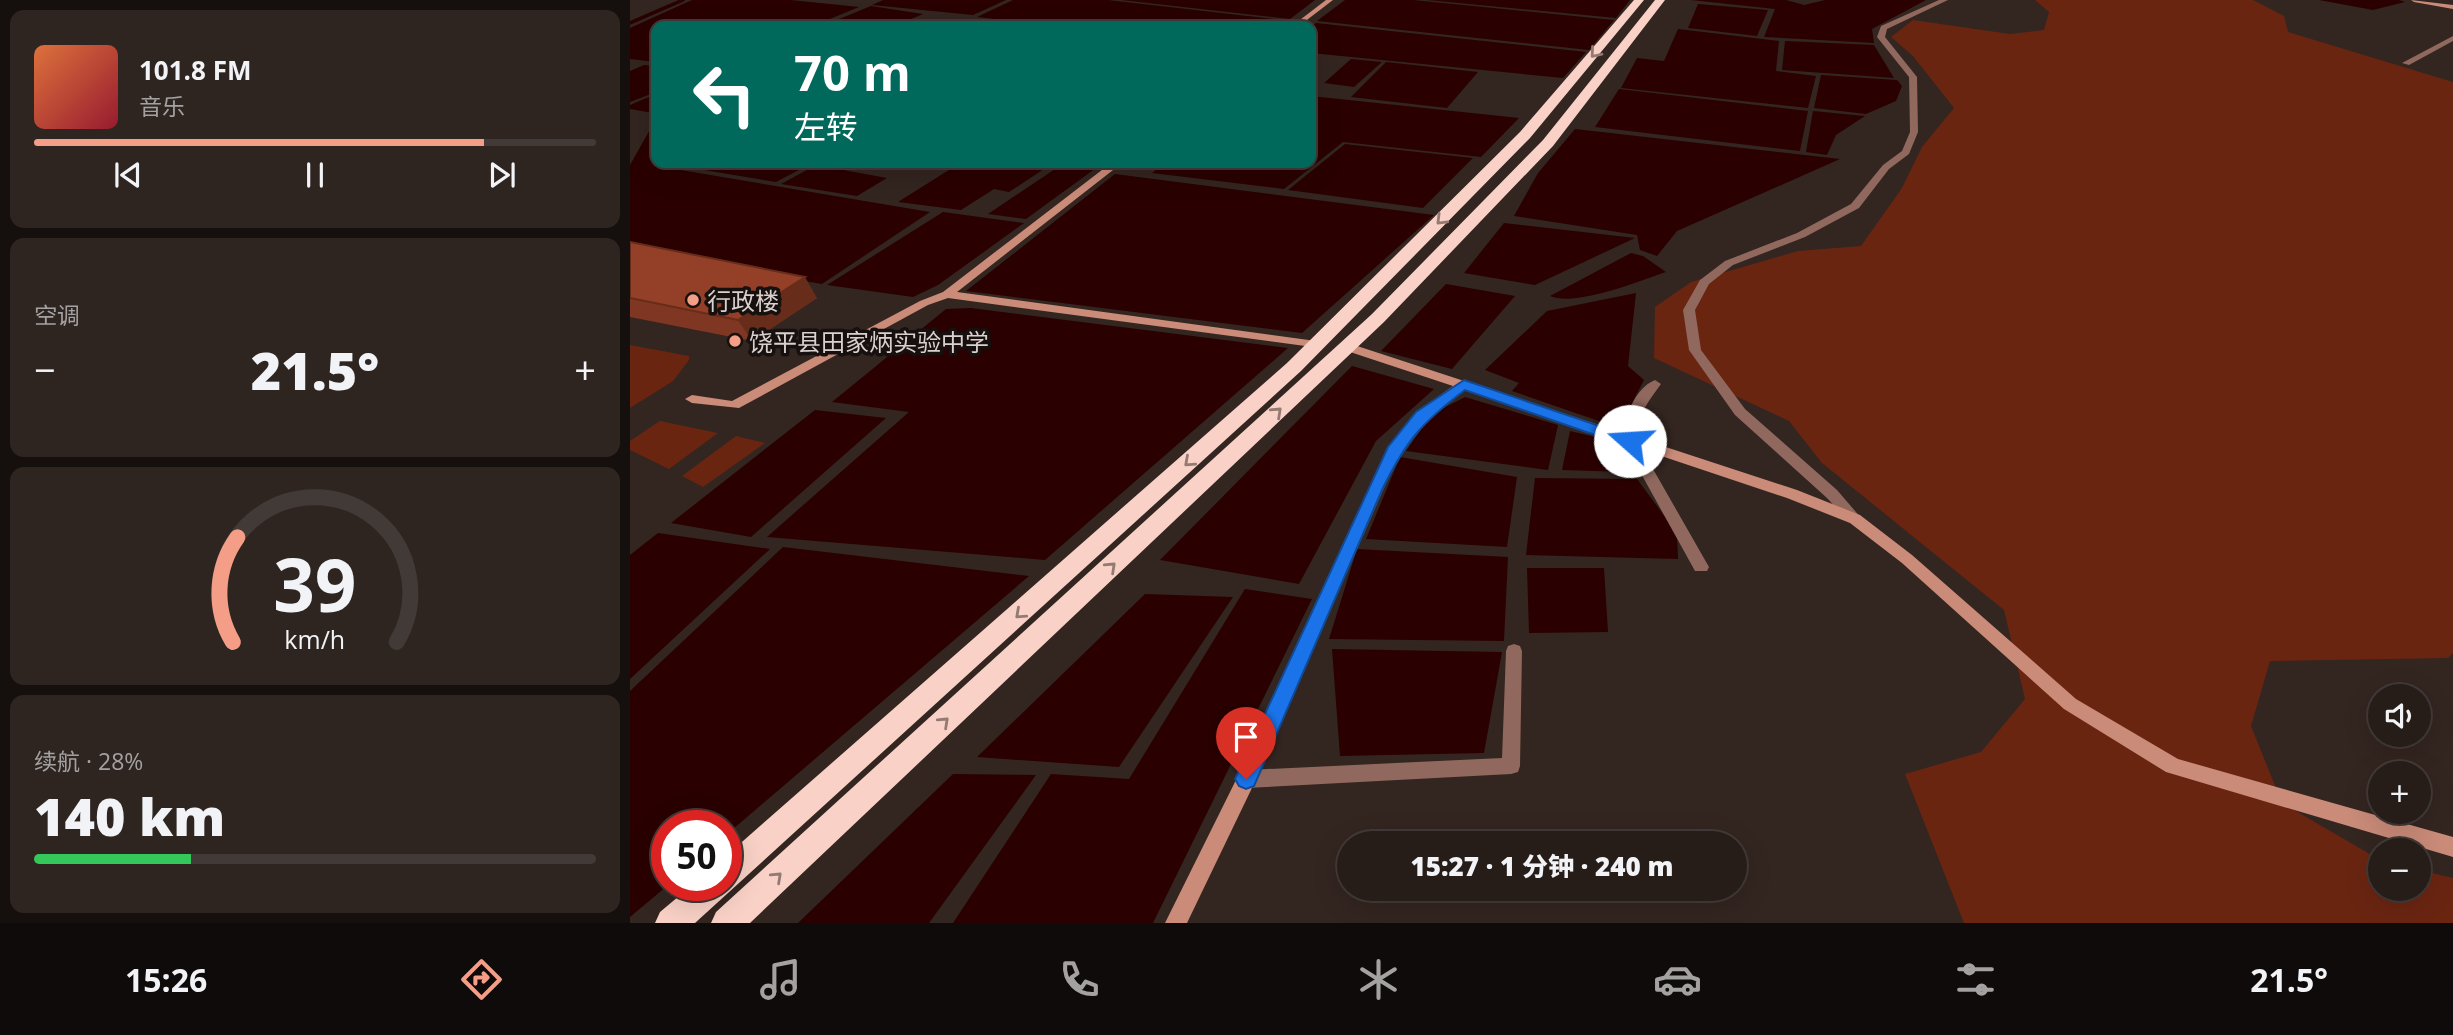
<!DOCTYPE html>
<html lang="zh">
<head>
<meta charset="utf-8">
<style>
	:root { --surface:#261c18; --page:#2e2521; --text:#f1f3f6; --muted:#a4a1a2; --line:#423a37; --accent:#f49e87 }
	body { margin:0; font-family:"Open Sans","Noto Sans SC",sans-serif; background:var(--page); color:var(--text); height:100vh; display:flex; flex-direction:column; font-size:26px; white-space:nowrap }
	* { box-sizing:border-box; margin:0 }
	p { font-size:23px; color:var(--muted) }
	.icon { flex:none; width:38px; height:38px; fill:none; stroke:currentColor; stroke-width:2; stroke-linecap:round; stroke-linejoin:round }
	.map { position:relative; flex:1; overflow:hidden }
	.panel { display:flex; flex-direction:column; gap:10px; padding:10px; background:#150f0d; width:630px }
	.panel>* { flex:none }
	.hud { position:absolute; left:21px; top:21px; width:665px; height:147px; border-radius:14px; box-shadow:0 7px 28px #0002,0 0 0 2px var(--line); background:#00695c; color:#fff; overflow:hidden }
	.fabs { position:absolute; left:1738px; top:684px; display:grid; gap:14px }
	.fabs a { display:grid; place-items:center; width:63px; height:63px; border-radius:50%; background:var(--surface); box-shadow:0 7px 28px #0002,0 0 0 2px var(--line); font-size:35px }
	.speed { position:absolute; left:21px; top:810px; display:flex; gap:14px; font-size:35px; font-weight:700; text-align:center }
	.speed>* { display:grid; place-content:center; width:91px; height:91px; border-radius:50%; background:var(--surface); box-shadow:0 7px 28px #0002,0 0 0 2px var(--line); line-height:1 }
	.speed .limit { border:10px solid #d22; background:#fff; color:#111 }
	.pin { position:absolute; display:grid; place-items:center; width:60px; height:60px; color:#fff; margin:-72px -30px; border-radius:50% 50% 50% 0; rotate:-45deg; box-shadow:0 0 7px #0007 }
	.pin .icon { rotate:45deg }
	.me { position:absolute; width:77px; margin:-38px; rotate:289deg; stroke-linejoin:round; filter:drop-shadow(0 0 5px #0008) }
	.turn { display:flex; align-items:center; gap:24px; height:147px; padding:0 28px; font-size:32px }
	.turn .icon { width:91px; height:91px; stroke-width:2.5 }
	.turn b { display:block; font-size:49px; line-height:60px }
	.big { font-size:52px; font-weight:800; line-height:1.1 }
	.panel .widget { flex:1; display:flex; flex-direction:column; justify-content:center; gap:10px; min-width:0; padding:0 24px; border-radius:14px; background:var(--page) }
	.panel .dial { align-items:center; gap:0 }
	.dial svg { height:182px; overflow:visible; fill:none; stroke:var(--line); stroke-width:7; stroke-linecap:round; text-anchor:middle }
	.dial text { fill:var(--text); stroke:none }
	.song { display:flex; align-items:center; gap:21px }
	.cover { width:84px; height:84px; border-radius:10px; background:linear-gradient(135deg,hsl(20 70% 55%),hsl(350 70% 35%)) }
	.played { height:7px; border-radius:4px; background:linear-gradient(90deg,var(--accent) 80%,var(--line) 80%) }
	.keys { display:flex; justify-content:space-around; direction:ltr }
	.heat { display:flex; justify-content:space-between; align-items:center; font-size:38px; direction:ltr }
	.charge { height:10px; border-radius:5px; background:linear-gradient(90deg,#34c759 28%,var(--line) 0) }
	.trip { position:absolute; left:707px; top:831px; width:410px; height:70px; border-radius:35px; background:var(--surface); box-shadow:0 7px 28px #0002,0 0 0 2px var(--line); font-weight:800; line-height:70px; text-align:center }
	.menu { display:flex; height:112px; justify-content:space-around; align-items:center; background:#0f0b0a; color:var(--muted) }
	.menu .icon { width:49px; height:49px }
	.menu .current { color:var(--accent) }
	.menu b { font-size:32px; color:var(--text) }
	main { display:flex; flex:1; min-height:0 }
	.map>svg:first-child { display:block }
	.green { fill:#6a2511 }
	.water { fill:#2a0100 }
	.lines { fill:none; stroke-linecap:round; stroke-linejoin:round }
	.stream { stroke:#2a0100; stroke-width:3.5 }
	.street { fill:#90685d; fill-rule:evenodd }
	.secondary { fill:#ca8b79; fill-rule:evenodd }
	.highway { fill:#f9d1c6; fill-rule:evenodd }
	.wall { fill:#7f3622 }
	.shaded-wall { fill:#682c1b }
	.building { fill:#943f27; stroke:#682c1b; stroke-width:2 }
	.oneway { stroke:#937a73 }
	.route { fill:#1a73e8; stroke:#114b97; stroke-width:2 }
	.poi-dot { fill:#f49e87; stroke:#16100e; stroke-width:2.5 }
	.labels { text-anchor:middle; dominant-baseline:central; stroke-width:7; stroke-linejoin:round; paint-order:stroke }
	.poi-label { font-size:24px; fill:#dad0cd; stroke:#16100e; text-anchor:start }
</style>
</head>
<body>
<main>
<section class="panel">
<div class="widget">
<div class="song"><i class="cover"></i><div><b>101.8 FM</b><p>音乐</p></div></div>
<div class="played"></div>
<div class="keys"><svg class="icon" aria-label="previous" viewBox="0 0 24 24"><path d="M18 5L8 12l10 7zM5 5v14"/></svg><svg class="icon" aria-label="pause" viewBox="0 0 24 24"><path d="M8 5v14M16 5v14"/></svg><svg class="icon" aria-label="next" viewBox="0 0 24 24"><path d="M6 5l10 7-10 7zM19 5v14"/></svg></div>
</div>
<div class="widget"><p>空调</p>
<div class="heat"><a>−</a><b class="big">21.5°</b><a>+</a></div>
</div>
<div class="widget dial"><svg viewBox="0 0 100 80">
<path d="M14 69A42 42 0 1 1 86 69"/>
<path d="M14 69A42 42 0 0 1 16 23" stroke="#f49e87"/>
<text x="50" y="56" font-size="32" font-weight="700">39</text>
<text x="50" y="72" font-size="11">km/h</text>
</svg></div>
<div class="widget"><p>续航 · 28%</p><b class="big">140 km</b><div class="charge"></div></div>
</section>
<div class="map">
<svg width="1823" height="923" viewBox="0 0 1823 923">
	<rect width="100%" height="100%" fill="#332520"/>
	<!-- green -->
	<g class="green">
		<polygon points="1405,0 1623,0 1654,16 1658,32 1823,82 1823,653 1818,658 1640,661 1621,726 1652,803 1750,860 1750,889 1788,889 1789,870 1823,878 1823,923 1334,923 1275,774 1351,752 1395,699 1374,610 1192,463 1159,421 1024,358 1025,307 1061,282 1168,251 1231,246 1272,188 1292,147 1324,108 1283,56 1261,37 1283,20 1380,34 1414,30 1419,12"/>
		<polygon points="0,345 59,356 59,360 43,381 0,408"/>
		<polygon points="30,421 88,433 39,469 0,450 0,441"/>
		<polygon points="106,436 135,443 73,487 52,476"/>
	</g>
	<!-- water -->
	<g class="water">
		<polygon points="62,0 161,0 229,7 183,26 26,26 26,62 0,59 0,28"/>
		<polygon points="253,0 376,0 343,15 242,5"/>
		<polygon points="383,0 478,0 662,21 655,26 426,26 347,17"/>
		<polygon points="491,0 685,0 660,19"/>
		<polygon points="715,0 783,0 984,20 959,50 687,21"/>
		<polygon points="797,0 1000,0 986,18"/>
		<polygon points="1061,0 1156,0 1174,5 1195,0 1296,0 1242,29 1244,43 1134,37 1145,9"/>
		<polygon points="1689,0 1769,0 1775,2 1743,10"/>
		<polygon points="1068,4 1138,10 1127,36 1058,28"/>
		<polygon points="241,6 293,14 265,26 192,26"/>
		<polygon points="686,23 956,52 933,78 681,53 681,27"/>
		<polygon points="1048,29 1149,41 1146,71 1186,76 1178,108 991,88 1007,58 1034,61"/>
		<polygon points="1155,41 1244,45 1264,78 1152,70"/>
		<polygon points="721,59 752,62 724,87 694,83"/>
		<polygon points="756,62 848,72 817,108 721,97"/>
		<polygon points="14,65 26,66 26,92 0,102 0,71"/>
		<polygon points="1191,75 1267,80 1272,86 1266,101 1236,114 1184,108"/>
		<polygon points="989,89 1178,111 1170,151 965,127"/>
		<polygon points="26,94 26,163 66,163 51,170 300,212 192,284 0,252 0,165 26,119 23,113 0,109 0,105"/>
		<polygon points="681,96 889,118 851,157 713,142 654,189 522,173 534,163 681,163"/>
		<polygon points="1183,111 1235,116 1206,135 1197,155 1176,152"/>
		<polygon points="945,129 1210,159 1047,231 1027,256 1010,250 1007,235 884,216 908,173"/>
		<polygon points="715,144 843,158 793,208 658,190"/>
		<polygon points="73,163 182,163 146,182 62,168"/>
		<polygon points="330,163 420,165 379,192 364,189 331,210 268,202"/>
		<polygon points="434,163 466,168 396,219 358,214"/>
		<polygon points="186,165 257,178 227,196 151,184"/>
		<polygon points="485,174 804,215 672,333 336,291"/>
		<polygon points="313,212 394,223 308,285 283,297 197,285"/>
		<polygon points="874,223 1005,238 905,285 834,273"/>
		<path d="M1001 253 1013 256 1036 272C1009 281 946 307 920 296Z"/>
		<polygon points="816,284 885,296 822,369 751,351"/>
		<polygon points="1006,293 998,366 1014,380 989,428 882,391 889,383 855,370 917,311"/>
		<polygon points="341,308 658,348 415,560 137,537 279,412 202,402 316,309"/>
		<polygon points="722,366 804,389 746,441 669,584 530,560"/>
		<polygon points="835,397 928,425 918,470 776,451 802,414"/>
		<polygon points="185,410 256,418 121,537 41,523"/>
		<polygon points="940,431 978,440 995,472 932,470"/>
		<polygon points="770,457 887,477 877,547 736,539"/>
		<polygon points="905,478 1007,479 1047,533 1048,559 896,555"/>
		<polygon points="28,533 140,549 0,679 0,555"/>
		<polygon points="153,547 399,576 96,835 96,826 37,826 37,886 0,917 0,691"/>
		<polygon points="727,549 878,557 874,641 699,639"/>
		<polygon points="897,568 974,568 978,632 899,633"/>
		<polygon points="615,589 682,599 523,923 323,923 421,774 499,779"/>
		<polygon points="515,594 603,597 489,767 347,757"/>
		<polygon points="702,649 872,652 854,753 710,756"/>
		<polygon points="323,774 406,775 299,923 168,923"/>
	</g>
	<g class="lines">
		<!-- stream -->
		<polyline class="stream" points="0,23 53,0"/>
		<!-- street -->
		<g class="street">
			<polygon points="1309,0 1318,0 1257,29 1255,37 1287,77 1288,132 1279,154 1259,169 1229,208 1175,237 1103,265 1079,284 1065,310 1071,350 1115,409 1207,490 1232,519 1230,523 1220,523 1197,498 1105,415 1059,350 1053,310 1070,280 1095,261 1167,233 1221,204 1253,165 1272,151 1280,132 1279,77 1247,37 1251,26"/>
			<polygon points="1823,36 1823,41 1779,65 1772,63"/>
			<path d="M1025 380 1031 384C1017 403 1007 416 1007 441L1079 567 1077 571H1065L993 441C994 420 1003 389 1025 380Z"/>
			<polygon points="884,644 890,646 892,651 890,766 888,772 881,774 616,788 609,785 606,779 609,773 616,770 872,758 876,651 878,646"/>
		</g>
		<!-- secondary -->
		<g class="secondary">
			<polygon points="696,0 703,0 669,26 662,26"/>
			<polygon points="1781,0 1823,5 1823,9 1784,2"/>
			<polygon points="481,163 492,163 327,292 686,341 690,342 692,345 690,348 318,298 298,305 109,408 62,403 55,399 62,395 102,401 290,301 313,292"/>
			<polygon points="718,343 1167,490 1230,515 1282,555 1446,699 1548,759 1823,837 1823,857 1536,772 1434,709 1272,563 1220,523 1157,498 834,390 797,418 771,449 621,790 557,923 535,923 604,784 758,447 787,412 823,386 714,350 712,347"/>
		</g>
		<!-- highway -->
		<g class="highway">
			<polygon points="1004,0 1014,0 900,138 671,371 65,923 25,923 30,912 61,886 96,886 96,856 657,363 890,132"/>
			<polygon points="1025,0 1035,0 923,146 754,322 120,923 81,923 86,912 742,314 913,140"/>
		</g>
	</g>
	<!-- wall -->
	<polygon class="wall" points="0,242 187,298 122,341 0,317"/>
	<!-- shaded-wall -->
	<polygon class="shaded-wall" points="175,277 187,298 122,341 108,320"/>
	<!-- building -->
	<polygon class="building" points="0,242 175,277 108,320 0,298"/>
	<!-- one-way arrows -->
	<defs><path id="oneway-chevron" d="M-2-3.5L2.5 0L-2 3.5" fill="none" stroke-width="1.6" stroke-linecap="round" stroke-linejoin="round" transform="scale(1.75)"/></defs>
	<g class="oneway">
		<use href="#oneway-chevron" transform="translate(965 53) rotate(130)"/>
		<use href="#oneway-chevron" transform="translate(811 220) rotate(135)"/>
		<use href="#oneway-chevron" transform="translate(647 412) rotate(-43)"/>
		<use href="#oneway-chevron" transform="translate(559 462) rotate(138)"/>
		<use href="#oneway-chevron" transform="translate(481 567) rotate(-43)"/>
		<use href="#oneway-chevron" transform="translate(390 614) rotate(138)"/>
		<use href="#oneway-chevron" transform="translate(314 722) rotate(-43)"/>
		<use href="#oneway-chevron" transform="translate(147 877) rotate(-43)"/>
	</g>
	<!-- route -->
	<path class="route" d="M834 380 1005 438 1007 441 1000 446 994 445 835 390C791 423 776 441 752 490L624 786 616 789 609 786 605 779 758 447 786 412Z"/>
	<!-- markers -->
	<g class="poi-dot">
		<circle cx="63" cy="300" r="7"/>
		<circle cx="105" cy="341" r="7"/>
	</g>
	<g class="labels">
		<!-- poi labels -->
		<g class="poi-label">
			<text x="77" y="300">行政楼</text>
			<text x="119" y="341">饶平县田家炳实验中学</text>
		</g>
	</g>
</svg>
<div class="fabs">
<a><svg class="icon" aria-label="sound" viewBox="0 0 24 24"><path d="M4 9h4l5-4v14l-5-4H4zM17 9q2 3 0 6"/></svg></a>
<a>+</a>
<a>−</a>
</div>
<div class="speed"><div class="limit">50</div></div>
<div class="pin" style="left:616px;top:779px;background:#d93025"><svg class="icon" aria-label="arrive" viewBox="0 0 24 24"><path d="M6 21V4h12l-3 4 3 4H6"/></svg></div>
<svg class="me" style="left:1000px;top:441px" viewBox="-20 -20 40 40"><circle r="19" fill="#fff"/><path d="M0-13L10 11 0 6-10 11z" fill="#1a73e8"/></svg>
<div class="trip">15:27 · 1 分钟 · 240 m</div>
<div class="hud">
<div class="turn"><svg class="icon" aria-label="left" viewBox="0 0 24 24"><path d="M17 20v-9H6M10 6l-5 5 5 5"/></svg><div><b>70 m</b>左转</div></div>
</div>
</div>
</main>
<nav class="menu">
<b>15:26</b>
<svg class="icon current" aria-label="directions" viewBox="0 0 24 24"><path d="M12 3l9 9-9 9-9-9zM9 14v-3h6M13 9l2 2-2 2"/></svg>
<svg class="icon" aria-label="music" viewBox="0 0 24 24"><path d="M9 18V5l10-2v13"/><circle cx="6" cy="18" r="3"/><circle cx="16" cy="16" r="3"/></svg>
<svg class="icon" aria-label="phone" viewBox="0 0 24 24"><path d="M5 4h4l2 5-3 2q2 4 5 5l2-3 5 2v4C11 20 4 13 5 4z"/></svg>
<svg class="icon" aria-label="climate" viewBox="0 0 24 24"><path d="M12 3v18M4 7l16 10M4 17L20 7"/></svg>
<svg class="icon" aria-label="car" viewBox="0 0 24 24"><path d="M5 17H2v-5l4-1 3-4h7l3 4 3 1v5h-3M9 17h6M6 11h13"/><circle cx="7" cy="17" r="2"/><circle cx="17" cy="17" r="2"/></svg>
<svg class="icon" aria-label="filters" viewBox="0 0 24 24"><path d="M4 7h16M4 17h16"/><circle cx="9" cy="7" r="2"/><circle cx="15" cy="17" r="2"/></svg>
<b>21.5°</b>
</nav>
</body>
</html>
